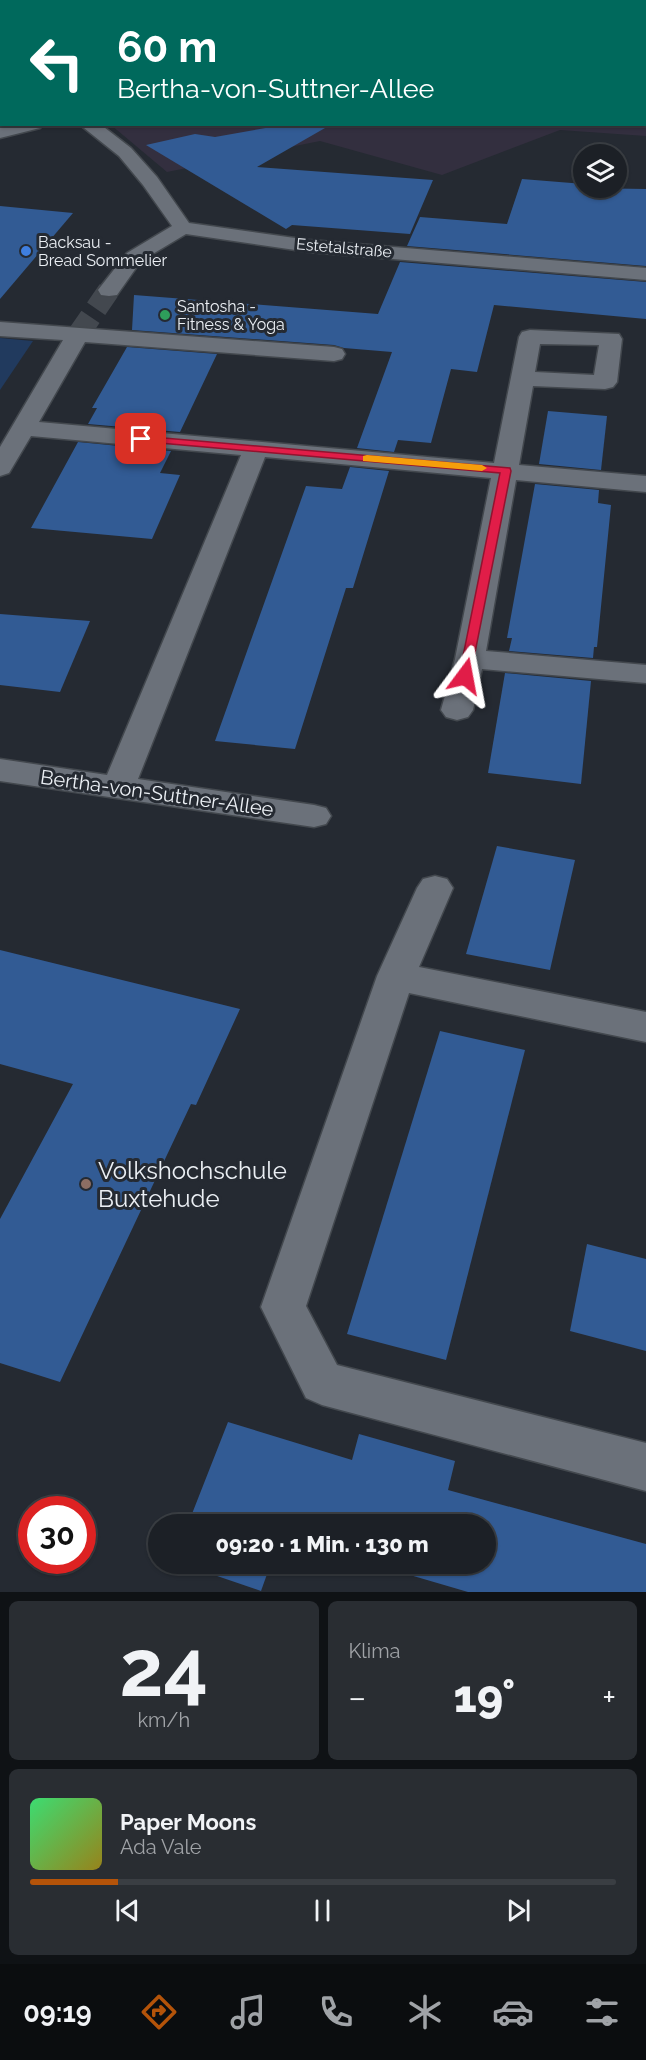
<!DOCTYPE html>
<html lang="de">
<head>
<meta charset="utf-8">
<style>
	:root { --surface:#1c2026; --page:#292d32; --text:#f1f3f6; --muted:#a0a3a7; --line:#3a3e43; --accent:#b45309 }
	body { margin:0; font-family:Raleway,sans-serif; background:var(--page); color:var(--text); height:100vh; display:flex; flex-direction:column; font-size:22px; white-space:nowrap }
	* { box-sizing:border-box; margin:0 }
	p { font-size:20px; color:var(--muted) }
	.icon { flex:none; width:33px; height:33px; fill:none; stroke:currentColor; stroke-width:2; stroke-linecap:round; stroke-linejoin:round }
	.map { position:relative; height:1592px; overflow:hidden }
	.drawer { display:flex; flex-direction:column; gap:9px; padding:9px; background:#0f1215; flex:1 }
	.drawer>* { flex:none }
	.banner { position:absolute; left:0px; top:0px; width:646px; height:126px; box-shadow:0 2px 4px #0004,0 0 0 2px var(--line); background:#00695c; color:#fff; overflow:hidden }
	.buttons { position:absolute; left:573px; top:144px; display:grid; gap:12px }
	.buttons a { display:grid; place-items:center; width:54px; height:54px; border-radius:50%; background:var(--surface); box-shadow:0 2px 4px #0004,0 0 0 2px var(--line); font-size:30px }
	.speed { position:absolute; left:18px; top:1496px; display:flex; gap:12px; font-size:30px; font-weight:700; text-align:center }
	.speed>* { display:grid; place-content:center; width:78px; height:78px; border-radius:50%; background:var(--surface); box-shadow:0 2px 4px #0004,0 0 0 2px var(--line); line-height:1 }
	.speed .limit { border:9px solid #d22; background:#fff; color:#111 }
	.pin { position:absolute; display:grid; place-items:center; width:51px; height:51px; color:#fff; margin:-26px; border-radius:12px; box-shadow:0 3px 9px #0006 }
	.me { position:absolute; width:66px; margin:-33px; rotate:13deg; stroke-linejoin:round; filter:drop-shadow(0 0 4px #0008) }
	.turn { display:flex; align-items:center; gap:21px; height:126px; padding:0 18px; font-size:27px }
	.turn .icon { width:78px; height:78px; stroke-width:2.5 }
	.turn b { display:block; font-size:42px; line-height:51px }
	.big { font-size:45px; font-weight:800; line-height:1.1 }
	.drawer .card { flex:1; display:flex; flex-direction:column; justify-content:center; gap:9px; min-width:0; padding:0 21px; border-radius:9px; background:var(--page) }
	.drawer .dial { align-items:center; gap:0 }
	.dial b { font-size:78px; line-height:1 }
	.song { display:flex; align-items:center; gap:18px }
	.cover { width:72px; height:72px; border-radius:9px; background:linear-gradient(135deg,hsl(140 70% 55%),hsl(50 70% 35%)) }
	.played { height:6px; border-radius:3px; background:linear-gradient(90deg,var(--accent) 15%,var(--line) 15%) }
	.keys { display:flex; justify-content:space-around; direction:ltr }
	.heat { display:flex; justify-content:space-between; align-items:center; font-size:33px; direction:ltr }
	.drawer .tiles { flex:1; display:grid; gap:9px; grid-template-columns:1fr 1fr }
	.card:last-child { grid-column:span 2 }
	.trip { position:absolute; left:148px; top:1514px; width:348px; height:60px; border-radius:30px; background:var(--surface); box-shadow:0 2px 4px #0004,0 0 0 2px var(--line); font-weight:800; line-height:60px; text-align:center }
	.menu { display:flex; height:96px; justify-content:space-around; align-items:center; background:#0b0d0f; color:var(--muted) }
	.menu .icon { width:42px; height:42px }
	.menu .selected { color:var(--accent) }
	.menu b { font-size:27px; color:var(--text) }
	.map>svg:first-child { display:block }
	.industrial { fill:#332f3f }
	.green { fill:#213a5e }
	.building { fill:#325b94 }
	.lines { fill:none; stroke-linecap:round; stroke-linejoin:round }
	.minor-tunnel { stroke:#43484f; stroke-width:22; stroke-dasharray:22 10; stroke-linecap:butt }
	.minor-casing { stroke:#43484e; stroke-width:3 }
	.major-casing { stroke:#43484e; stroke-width:3 }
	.minor { fill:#6b717a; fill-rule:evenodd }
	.major { fill:#8d7e51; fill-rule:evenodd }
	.route { fill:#e11d48; stroke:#92132f; stroke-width:1.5 }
	.slow { fill:#f59e0b }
	.shop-dot { fill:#3f7fe0; stroke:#252a32; stroke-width:2 }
	.leisure-dot { fill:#2e9e5b; stroke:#252a32; stroke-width:2 }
	.education-dot { fill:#8d6e63; stroke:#252a32; stroke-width:2 }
	.labels { text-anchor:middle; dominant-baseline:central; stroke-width:6; stroke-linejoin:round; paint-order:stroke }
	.far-poi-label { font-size:16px; fill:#ebeff4; stroke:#252a32; text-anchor:start }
	.far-street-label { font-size:16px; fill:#ebeff4; stroke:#252a32 }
	.street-label { font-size:20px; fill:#ebeff4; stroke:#252a32 }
	.near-poi-label { font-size:24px; fill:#ebeff4; stroke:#252a32; text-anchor:start }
</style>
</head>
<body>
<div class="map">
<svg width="646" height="1592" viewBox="0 0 646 1592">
	<rect width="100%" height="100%" fill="#252a32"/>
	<!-- industrial -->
	<polygon class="industrial" points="530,0 646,0 646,136 560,130 442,175 320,141 167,172 111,125 645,124 645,2 523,1"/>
	<!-- green -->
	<polygon class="green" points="0,338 33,341 0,390"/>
	<!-- building -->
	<g class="building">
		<polygon points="288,124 332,124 257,167 433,180 410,234 292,225 286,229 146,145 195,134 215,137"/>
		<polygon points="522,179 584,184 584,188 646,189 646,266 407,246 420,217 507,224"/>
		<polygon points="0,206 73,213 0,299"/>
		<polygon points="400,262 646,282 646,319 494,305 477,372 451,369 431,443 398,440 394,452 357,448 392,352 344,348 334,345 132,330 134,295 378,314"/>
		<polygon points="127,347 217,354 180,432 88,424 97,408 92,408"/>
		<polygon points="548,411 607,416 601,470 539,464"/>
		<polygon points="78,442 171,451 160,473 180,475 152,539 31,528"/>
		<polygon points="350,467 389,471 353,588 346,588 295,749 215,741 306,486 342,489"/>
		<polygon points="535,484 599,490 598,503 611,505 597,647 594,647 593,658 509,651 512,638 507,638"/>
		<polygon points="0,614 90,621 60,692 0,685"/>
		<polygon points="505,673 591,681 581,784 488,773"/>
		<polygon points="497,846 575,860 550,970 466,954"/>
		<polygon points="0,950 240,1009 196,1105 191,1104 60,1382 0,1363 0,1219 73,1084 0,1064"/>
		<polygon points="440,1031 525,1050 446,1360 347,1334"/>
		<polygon points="587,1244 646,1259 646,1351 570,1331"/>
		<polygon points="228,1422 352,1460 359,1434 455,1461 448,1490 646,1544 646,1592 468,1592 369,1563 486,1563 486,1524 188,1524"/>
		<polygon points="179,1563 271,1563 261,1591"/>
	</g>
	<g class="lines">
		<!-- minor-tunnel -->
		<polyline class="minor-tunnel" points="78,335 109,290"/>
		<!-- minor casing -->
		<g class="minor-casing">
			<g id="minor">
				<polygon points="0,66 2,66 2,77 0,76"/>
				<polygon points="12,124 43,124 40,128 0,138 0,128"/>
				<polygon points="79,124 100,124 131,148 157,177 189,223 309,240 646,268 646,280 309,252 186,234 141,261 117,295 109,296 101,295 98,290 127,253 172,226 143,185 119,156"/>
				<path d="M0 322 334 347 342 349 345 354 342 359 334 361 85 342 39 422 494 463 519 337 522 332 530 330 619 334 622 339 617 382 613 387 605 389 533 386 519 465 646 476V492L516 480 486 651 646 665V683L482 669 473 710 468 717 457 720 446 717 441 710 455 659 491 478 265 457 138 779 314 805 326 808 331 816 326 824 314 827 0 781V759L107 775 241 455 31 436 9 473 0 476V447L63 340 0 336ZM540 344 599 345 594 375 535 372Z"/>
				<polygon points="435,876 447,879 453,888 419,967 646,1012 646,1042 409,993 306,1306 337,1365 646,1443 646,1491 322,1405 306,1398 261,1307 377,976 417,888 423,879"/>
			</g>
		</g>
		<!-- major casing -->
		<g class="major-casing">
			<g id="major">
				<polygon points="443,0 463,0 442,2"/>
				<polygon points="0,89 2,89 0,100"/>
			</g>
		</g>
		<!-- minor -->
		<use href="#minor" class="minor"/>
		<!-- major -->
		<use href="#major" class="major"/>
	</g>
	<!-- route -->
	<polygon class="route" points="141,436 510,468 511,471 470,678 461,678 459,676 500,473 137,441 137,437"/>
	<!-- slow -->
	<polygon class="slow" points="367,455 482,465 487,468 482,471 363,461 363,456"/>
	<!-- markers -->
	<circle class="shop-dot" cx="26" cy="251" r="6"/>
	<circle class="leisure-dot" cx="165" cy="315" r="6"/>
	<circle class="education-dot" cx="86" cy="1184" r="6"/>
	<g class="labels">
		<!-- far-poi labels -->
		<g class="far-poi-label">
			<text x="38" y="242">Backsau -<tspan x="38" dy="18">Bread Sommelier</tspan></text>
			<text x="177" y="306">Santosha -<tspan x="177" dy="18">Fitness &amp; Yoga</tspan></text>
		</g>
		<!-- far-street labels -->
		<g class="far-street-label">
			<text transform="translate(344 248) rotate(5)">Estetalstraße</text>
		</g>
		<!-- street labels -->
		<g class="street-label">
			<text transform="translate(157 793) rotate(8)">Bertha-von-Suttner-Allee</text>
		</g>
		<!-- near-poi labels -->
		<g class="near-poi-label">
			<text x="98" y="1170">Volkshochschule<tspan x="98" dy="28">Buxtehude</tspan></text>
		</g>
	</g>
</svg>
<div class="buttons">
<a><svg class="icon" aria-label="layers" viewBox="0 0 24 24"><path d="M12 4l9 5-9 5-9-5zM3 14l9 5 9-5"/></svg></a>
</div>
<div class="speed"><div class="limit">30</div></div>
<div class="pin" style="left:141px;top:439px;background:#d93025"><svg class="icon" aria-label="arrive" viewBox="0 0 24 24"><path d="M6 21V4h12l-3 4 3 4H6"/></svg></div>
<svg class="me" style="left:465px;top:676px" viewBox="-20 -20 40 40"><path d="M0-17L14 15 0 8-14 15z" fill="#e11d48" stroke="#fff" stroke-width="4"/></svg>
<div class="trip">09:20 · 1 Min. · 130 m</div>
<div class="banner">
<div class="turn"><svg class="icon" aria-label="left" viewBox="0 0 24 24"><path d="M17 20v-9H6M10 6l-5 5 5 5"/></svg><div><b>60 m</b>Bertha-von-Suttner-Allee</div></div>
</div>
</div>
<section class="drawer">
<div class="tiles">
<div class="card dial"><b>24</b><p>km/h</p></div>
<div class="card"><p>Klima</p>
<div class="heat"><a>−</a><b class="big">19°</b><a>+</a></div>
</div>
<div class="card">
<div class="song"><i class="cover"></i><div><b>Paper Moons</b><p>Ada Vale</p></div></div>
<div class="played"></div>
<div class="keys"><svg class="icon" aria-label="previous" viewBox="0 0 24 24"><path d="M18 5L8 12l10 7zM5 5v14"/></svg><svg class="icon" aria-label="pause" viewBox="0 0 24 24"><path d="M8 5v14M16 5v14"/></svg><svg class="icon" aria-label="next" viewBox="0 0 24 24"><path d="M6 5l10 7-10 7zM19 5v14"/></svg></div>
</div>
</div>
</section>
<nav class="menu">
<b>09:19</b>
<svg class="icon selected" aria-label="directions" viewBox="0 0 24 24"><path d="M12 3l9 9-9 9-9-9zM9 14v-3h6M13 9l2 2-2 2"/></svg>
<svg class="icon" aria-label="music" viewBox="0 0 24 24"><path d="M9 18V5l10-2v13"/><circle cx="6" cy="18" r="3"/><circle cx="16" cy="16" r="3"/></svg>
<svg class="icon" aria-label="phone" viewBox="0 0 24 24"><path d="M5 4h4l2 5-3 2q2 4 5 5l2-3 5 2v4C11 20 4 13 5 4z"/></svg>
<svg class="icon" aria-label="climate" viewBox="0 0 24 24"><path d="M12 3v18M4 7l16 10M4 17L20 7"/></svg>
<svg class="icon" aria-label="car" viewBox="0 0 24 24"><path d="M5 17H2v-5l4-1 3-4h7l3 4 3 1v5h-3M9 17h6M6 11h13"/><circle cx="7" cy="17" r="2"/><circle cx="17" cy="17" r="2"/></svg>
<svg class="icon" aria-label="filters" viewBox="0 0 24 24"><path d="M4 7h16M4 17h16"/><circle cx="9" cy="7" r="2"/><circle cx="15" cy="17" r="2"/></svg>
</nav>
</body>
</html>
